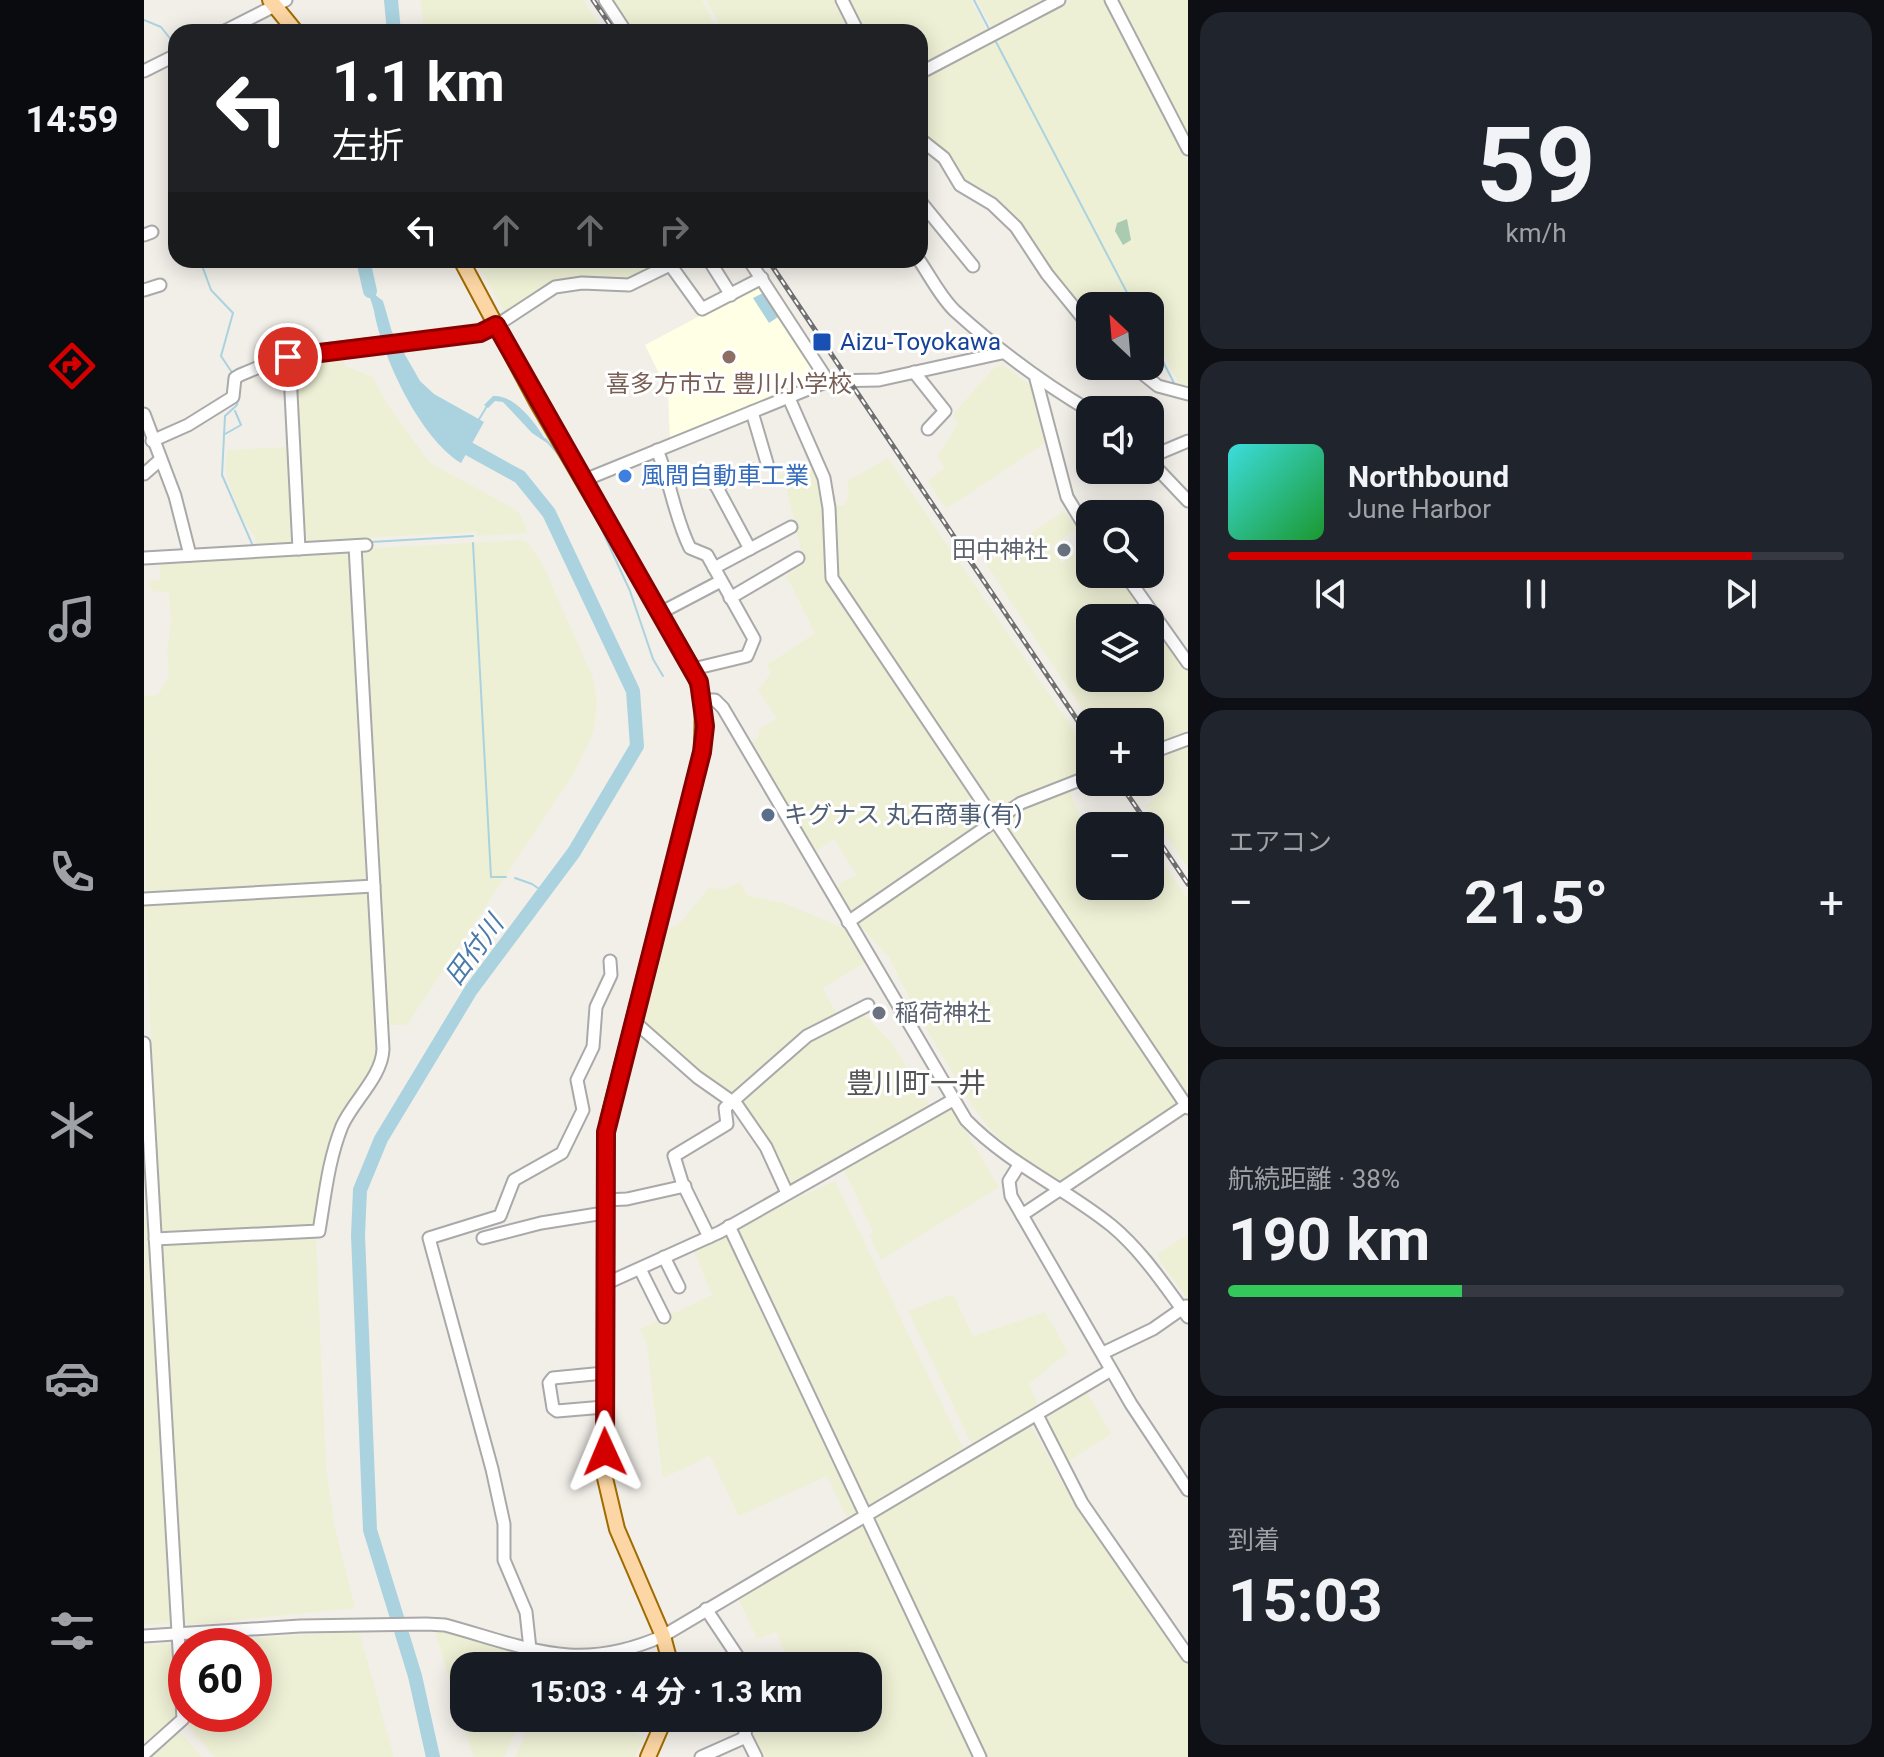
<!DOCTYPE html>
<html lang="ja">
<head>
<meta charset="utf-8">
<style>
	:root { --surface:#171b24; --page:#20242c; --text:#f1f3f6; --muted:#9ea1a6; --line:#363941; --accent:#d40000 }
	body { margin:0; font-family:Roboto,"Noto Sans JP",sans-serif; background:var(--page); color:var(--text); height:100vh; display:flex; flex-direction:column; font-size:30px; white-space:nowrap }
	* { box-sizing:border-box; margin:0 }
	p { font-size:26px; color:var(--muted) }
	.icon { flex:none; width:44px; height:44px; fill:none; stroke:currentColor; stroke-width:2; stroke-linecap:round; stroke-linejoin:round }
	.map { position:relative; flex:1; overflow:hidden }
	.details { display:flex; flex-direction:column; gap:12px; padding:12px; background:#0d0f14; width:696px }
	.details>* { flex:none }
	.guide { position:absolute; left:24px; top:24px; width:760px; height:244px; border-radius:24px; box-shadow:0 4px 20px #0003; background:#202124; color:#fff; overflow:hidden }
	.needle { width:52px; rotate:334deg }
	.controls { position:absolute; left:932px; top:292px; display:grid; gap:16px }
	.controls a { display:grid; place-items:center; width:88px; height:88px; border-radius:16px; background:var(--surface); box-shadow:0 4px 20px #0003; font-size:40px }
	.speed { position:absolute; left:24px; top:1628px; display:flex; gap:16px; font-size:40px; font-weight:700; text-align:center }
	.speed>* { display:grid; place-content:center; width:104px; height:104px; border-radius:50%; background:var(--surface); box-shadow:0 4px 20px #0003; line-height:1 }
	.speed .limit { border:12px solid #d22; background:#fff; color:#111 }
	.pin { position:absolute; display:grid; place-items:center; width:68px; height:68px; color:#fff; margin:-34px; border:4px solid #fff; border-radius:50%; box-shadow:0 2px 8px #0007 }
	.me { position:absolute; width:88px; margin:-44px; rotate:359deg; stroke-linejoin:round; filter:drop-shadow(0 0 6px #0008) }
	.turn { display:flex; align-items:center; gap:28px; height:168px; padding:0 32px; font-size:36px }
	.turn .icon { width:104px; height:104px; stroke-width:2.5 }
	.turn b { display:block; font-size:56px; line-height:68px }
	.lanes { display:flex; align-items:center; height:76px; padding:0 32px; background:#0003; justify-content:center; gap:40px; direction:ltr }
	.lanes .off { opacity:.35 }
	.big { font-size:60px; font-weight:700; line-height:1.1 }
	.details .card { flex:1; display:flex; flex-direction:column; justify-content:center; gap:12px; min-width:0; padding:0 28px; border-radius:24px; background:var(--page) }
	.details .dial { align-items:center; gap:0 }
	.dial b { font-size:104px; line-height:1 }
	.song { display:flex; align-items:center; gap:24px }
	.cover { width:96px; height:96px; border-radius:12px; background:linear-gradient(135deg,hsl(180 70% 55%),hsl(130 70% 35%)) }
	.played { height:8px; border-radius:4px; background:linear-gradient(90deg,var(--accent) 85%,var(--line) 85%) }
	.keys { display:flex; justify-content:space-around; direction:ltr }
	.heat { display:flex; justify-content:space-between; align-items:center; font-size:44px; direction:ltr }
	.charge { height:12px; border-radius:6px; background:linear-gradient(90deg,#34c759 38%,var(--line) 0) }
	.trip { position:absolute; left:306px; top:1652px; width:432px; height:80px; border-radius:24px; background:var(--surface); box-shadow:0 4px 20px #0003; font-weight:700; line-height:80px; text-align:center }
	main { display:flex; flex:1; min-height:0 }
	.tabs { display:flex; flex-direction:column; width:144px; justify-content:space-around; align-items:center; background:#090b0e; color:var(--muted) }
	.tabs .icon { width:56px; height:56px }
	.tabs .active { color:var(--accent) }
	.tabs b { font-size:36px; color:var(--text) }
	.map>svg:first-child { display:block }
	.education { fill:#ffffe5 }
	.farmland { fill:#eef0d5 }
	.cemetery { fill:#aacbaf }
	.water { fill:#aad3df }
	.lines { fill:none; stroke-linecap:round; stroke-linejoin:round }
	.stream { stroke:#aad3df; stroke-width:2 }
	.river { stroke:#aad3df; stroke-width:14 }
	.minor-casing { stroke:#a9a9a9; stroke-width:15 }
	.major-casing { stroke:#a06b00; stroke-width:18 }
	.minor { stroke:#fff; stroke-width:11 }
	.major { stroke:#fcd6a4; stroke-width:14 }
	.rail-casing { stroke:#707070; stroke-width:5 }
	.rail { stroke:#fff; stroke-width:2; stroke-dasharray:6; stroke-linecap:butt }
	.route-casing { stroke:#8a0000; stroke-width:20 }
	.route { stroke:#d40000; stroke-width:14 }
	.transit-dot { fill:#1a4fb4; stroke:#fff; stroke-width:3 }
	.education-dot { fill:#8d6e63; stroke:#fff; stroke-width:3 }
	.shop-dot { fill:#3f7fe0; stroke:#fff; stroke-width:3 }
	.worship-dot { fill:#6b7280; stroke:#fff; stroke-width:3 }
	.service-dot { fill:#5c6f8a; stroke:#fff; stroke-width:3 }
	.labels { text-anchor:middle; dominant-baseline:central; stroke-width:6; stroke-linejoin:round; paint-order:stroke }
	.transit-label { font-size:24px; fill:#164399; stroke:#fff; text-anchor:start }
	.education-label { font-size:24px; fill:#785e54; stroke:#fff }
	.shop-label { font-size:24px; fill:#366cbe; stroke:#fff; text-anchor:start }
	.worship-label { font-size:24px; fill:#5b616d; stroke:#fff; text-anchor:end }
	.service-label { font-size:24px; fill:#4e5e75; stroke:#fff; text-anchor:start }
	.water-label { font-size:26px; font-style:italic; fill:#4a7aab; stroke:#fff }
	.quarter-label { font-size:28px; fill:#555; stroke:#fff }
</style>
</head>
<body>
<main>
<nav class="tabs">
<b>14:59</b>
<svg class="icon active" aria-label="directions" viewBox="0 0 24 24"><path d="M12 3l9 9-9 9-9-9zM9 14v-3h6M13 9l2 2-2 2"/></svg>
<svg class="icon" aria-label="music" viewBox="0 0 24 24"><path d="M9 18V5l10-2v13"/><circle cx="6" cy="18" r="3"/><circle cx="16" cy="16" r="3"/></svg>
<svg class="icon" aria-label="phone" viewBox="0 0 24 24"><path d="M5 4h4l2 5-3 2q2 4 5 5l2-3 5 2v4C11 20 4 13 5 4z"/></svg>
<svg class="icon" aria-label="climate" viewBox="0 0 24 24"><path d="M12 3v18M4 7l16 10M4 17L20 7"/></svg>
<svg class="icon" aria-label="car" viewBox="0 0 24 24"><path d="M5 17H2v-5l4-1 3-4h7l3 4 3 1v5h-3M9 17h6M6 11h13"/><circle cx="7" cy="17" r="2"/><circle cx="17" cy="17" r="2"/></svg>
<svg class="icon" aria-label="filters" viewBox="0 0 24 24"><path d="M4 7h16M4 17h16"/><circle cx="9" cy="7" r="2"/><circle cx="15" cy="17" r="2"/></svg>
</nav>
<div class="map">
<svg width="1044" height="1757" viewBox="0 0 1044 1757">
	<rect width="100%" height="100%" fill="#f2efe9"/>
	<!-- education -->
	<polygon class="education" points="612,286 617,286 647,331 673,378 526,440 524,392 501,345"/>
	<!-- farmland -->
	<g class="farmland">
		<polygon points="276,0 439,0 460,32 281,32"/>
		<polygon points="465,0 558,0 574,32 486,32"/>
		<polygon points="562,0 690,0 707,32 579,32"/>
		<polygon points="703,0 827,0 844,32 776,67 776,32 720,32"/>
		<polygon points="833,0 904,0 848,28"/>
		<polygon points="928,0 960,0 1044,163 1044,388 1036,386 1018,351 1006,357 1006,306 946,306 946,325 887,239 857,204 822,185 798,149 776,132 776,78"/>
		<polygon points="974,0 1044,0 1044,134"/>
		<polygon points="339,260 523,260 494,279 388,296 361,313 334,264"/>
		<polygon points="198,353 201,366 229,377 242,402 286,463 369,508 376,514 384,533 332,536 332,532 161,541 158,537 148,358"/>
		<polygon points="858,364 887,386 901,443 802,509 784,481 800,468 794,456 814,423 809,414 848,370"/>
		<polygon points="145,447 150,543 111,545 111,537 97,517 82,474 83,450"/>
		<polygon points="744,458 946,754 946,769 884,794 853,814 692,575 690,506 701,505 705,494 703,481"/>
		<polygon points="669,464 679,502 684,578 844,819 708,912 694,889 697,882 713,876 690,839 669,853 605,745 614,737 615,729 633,718 614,690 627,673 623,665 671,633 642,576 660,563 643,492 635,475"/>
		<polygon points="920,511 933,528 908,547 918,563 946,543 946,574 974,574 1005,618 946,618 946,678 1006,678 1006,619 1044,673 1044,731 1039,736 1006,748 1006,722 947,722 842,564"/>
		<polygon points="377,540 383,542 398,563 449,678 453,703 449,733 431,771 263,1025 241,1025 216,549"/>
		<polygon points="206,550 226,882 2,895 0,696 14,695 25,675 23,652 27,623 25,593 8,591 3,581 16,580 16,560"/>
		<polygon points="1040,744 1044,749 1044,868 1002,806 1020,789 1006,773 1006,757"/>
		<polygon points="924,786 946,844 946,886 1006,886 1006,842 1044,899 1043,1099 859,826 861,820 891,799"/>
		<polygon points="847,828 852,829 1038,1103 917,1183 875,1157 848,1132 829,1107 771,1010 745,957 714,924"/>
		<polygon points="596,882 604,896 640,903 697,927 704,932 722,962 679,988 693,1015 663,1030 587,1094 563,1079 499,1022 524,928 535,924 565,888 580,889"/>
		<polygon points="225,891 235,1059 197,1119 175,1193 173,1225 17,1234 0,902"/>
		<polygon points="717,1011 748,1043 787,1107 644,1184 618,1129 595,1098 669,1035"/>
		<polygon points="806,1105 855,1187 737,1260 725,1235 730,1233 699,1168"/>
		<polygon points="691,1181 820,1450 728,1507 723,1505 591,1227"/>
		<polygon points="1,1217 6,1223 27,1623 0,1625"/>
		<polygon points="583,1231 717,1512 704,1520 683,1476 595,1516 566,1456 521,1477 518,1474 503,1345 496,1329 568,1295 549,1249"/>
		<polygon points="1044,1234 1044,1300 1014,1258 1014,1254"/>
		<polygon points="172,1237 182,1467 190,1523 211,1608 44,1625 38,1621 17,1244"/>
		<polygon points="809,1294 829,1336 901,1312 924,1352 885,1384 895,1408 833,1445 827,1443 764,1311"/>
		<polygon points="942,1391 967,1434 926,1460 922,1460 902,1418"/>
		<polygon points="887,1425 930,1504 1044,1662 1044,1757 841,1757 727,1517"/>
		<polygon points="719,1522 832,1757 620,1757 610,1735 612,1727 643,1718 724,1718 724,1666 627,1666 625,1661 641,1654 633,1632 613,1639 594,1598 595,1593"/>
		<polygon points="290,1628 302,1628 404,1658 401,1666 320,1666 320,1718 377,1718 360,1757 329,1757"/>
		<polygon points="215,1631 250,1757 70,1757 45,1727 44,1714 110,1714 110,1646 42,1646 42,1683 40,1643"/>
		<polygon points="29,1643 33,1716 0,1743 0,1645"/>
		<polygon points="388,1718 469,1718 468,1721 500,1738 491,1757 371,1757"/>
		<polygon points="35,1731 58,1757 0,1757 26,1736"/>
	</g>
	<!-- cemetery -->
	<polygon class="cemetery" points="983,219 987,240 979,245 971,231 973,223"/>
	<!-- water -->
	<g class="water">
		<path d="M221 269 229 293 239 301 248 332 276 381 290 394 340 422 317 463C276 438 238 357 230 311 227 297 219 285 221 269Z"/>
		<polygon points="619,293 634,317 625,323 609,298"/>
		<path d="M349 396C371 394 394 426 403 443L388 433 359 402 351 401 344 408 340 405Z"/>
	</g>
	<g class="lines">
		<!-- stream -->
		<g class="stream">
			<polyline points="830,0 846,31"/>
			<polyline points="0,20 17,27 32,46"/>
			<polyline points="851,40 990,306"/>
			<polyline points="56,260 67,290 89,313 77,356 89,374"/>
			<polyline points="1006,336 1031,385"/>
			<polyline points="95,390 93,405 81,416 78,475 109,546"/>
			<polyline points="334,421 343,406"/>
			<polyline points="81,434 97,425 91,411"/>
			<polyline points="401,439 415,455 457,528 486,591 509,659 519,676"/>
			<polyline points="227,542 329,536"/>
			<polyline points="329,543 347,877 362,877"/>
			<polyline points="371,878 388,884 401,893"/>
		</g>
		<!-- river -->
		<g class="river">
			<polyline points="247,0 250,32"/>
			<polyline points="219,260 226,291"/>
			<polyline points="289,1757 271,1676 226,1530 214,1235 216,1190 237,1139 327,990 430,852 493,746 489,691 405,513 376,477 309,440"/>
		</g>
		<!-- minor casing -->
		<g class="minor-casing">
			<g id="minor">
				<polyline points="461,0 482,32"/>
				<polyline points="698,0 714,32"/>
				<polyline points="967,0 1044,149"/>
				<polyline points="79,32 142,0"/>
				<polyline points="0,71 32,55"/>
				<polyline points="776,73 915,0"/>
				<polyline points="776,139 800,158 816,185 848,204 872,227 903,274 946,327"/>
				<polyline points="776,201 829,266"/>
				<polyline points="0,235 8,232"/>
				<polyline points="565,260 587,295"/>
				<polyline points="605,260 684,381"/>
				<path d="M775 260C786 276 797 298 811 311 853 349 897 382 946 411"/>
				<polyline points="527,266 558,309 618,278"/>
				<polyline points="0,290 16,285"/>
				<polyline points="989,366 1014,386 1044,394"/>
				<polyline points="770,372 801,411 784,429"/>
				<polyline points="892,379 923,497 946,535"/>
				<polyline points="644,396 680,478 685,508 688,578 1044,1108"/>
				<polyline points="608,412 623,463"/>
				<polyline points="0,414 31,496 46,555"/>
				<polyline points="8,441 44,425 89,397 91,378 96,375 144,355"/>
				<path d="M513 450C527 483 530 516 546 548L563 555 610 639 603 656 549 669"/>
				<polyline points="1006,457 1044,441"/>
				<polyline points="1006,461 1044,501"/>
				<polyline points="0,474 16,460"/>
				<polyline points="569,480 606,549"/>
				<polyline points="438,481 684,381 735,380 858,353"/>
				<polyline points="572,486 606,469"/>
				<polyline points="155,549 145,354 344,331 411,287 438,283 485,285 536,260"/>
				<polyline points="0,558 222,545"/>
				<polyline points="570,568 647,527"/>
				<polyline points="981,574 1044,663"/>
				<polyline points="586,598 654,558"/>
				<polyline points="516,613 577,581"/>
				<path d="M559 700H571L579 708 822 1120C867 1166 920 1187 968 1226 999 1252 1020 1285 1044 1317"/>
				<polyline points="1006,753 1044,739"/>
				<polyline points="0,899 230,886"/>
				<polyline points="704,922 877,803 946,776"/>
				<polyline points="492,1023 553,1077 593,1105 622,1147 643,1193"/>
				<polyline points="0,1043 39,1719 0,1754"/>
				<polyline points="875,1165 865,1181 867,1196 987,1404 1044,1490"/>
				<polyline points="461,1200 483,1199 541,1186"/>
				<polyline points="878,1215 1044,1104"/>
				<polyline points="585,1226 836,1757"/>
				<polyline points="565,1237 538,1182 530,1156 583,1124 581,1108 663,1036 724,1005"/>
				<polyline points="339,1238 397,1223 460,1213"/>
				<path d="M11 1239 175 1231C181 1196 184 1161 198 1126 209 1101 238 1077 239 1049L211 546"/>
				<polyline points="520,1257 535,1287"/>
				<polyline points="496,1269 520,1317"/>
				<polyline points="461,1284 576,1232 809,1100"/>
				<polyline points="959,1353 1009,1329 1042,1306"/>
				<polyline points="460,1407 413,1411 409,1408 405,1383 409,1378 460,1373"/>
				<polyline points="893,1415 938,1503 1044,1656"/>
				<polyline points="562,1609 600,1666"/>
				<path d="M0 1636 156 1626 282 1624 301 1625C385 1648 433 1674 519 1636L967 1370"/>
				<polyline points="386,1649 382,1612 360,1560 360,1524 348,1469 285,1238 356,1216 370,1180 418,1153 439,1110 433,1080 449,1047 452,1007 467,975 466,961"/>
				<polyline points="600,1737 605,1718"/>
				<polyline points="557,1757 602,1737 612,1757"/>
			</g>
		</g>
		<!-- major casing -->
		<g class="major-casing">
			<g id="major">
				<polyline points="126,0 152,32"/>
				<polyline points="317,260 393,402 550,671 559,700 558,752 464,1121 461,1148 461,1478 473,1529 519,1636 527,1666"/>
				<polyline points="504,1757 521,1718"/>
			</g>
		</g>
		<!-- minor -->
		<use href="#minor" class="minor"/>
		<!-- major -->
		<use href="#major" class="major"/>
		<!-- rail casing -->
		<g class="rail-casing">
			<g id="rail">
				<polyline points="449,0 471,32"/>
				<polyline points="624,260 946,739"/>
				<polyline points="975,782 1005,826"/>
				<polyline points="1006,828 1044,884"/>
			</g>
		</g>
		<!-- rail -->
		<use href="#rail" class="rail"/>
	</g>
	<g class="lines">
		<!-- route casing -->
		<g class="route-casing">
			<polyline id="route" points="144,357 336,333 352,325 555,682 561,726 558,752 462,1132 461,1452"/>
		</g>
		<!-- route -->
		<use href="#route" class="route"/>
	</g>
	<!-- markers -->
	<rect class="transit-dot" x="668" y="332" width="20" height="20" rx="4"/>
	<circle class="education-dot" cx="585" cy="357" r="8"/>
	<circle class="shop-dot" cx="481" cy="476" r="8"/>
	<g class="worship-dot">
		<circle cx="920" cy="550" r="8"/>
		<circle cx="735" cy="1013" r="8"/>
	</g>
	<circle class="service-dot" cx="624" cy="815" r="8"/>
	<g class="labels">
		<!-- transit labels -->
		<g class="transit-label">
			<text x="696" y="342">Aizu-Toyokawa</text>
		</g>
		<!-- education labels -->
		<g class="education-label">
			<text x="585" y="384">喜多方市立 豊川小学校</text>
		</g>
		<!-- shop labels -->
		<g class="shop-label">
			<text x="497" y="476">風間自動車工業</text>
		</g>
		<!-- worship labels -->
		<g class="worship-label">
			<text x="904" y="550">田中神社</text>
			<text x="751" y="1013" text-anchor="start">稲荷神社</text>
		</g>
		<!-- service labels -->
		<g class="service-label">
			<text x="640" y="815">キグナス 丸石商事(有)</text>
		</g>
		<!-- water labels -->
		<g class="water-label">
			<text transform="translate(330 950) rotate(-54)">田付川</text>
		</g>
		<!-- quarter labels -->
		<g class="quarter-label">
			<text x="772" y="1083">豊川町一井</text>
		</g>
	</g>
</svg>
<div class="controls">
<a><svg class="needle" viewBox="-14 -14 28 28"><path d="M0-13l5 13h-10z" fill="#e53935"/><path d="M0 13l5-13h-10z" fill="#9ea1a6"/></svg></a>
<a><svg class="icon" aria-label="sound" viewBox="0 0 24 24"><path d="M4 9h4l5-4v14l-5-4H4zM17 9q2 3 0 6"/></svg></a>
<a><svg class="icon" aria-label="search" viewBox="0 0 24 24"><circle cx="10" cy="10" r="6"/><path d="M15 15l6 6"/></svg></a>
<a><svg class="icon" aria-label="layers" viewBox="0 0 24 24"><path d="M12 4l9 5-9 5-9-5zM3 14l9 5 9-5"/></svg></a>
<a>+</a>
<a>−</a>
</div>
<div class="speed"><div class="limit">60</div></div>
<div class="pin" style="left:144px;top:357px;background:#d93025"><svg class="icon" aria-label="arrive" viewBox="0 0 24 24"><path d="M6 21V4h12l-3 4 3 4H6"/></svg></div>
<svg class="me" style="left:461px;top:1452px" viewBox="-20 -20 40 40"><path d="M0-17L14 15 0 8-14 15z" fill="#d40000" stroke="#fff" stroke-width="4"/></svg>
<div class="trip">15:03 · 4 分 · 1.3 km</div>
<div class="guide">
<div class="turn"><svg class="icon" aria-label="left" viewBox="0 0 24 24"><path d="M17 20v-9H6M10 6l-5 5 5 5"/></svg><div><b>1.1 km</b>左折</div></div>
<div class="lanes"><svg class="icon" aria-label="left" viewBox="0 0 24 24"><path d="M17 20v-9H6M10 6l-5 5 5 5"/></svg><svg class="icon off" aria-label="ahead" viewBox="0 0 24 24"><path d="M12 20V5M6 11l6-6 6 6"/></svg><svg class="icon off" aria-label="ahead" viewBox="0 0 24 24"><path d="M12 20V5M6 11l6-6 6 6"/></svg><svg class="icon off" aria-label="right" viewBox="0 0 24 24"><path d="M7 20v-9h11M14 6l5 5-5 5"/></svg></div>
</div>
</div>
<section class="details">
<div class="card dial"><b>59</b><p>km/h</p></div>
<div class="card">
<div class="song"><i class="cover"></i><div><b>Northbound</b><p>June Harbor</p></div></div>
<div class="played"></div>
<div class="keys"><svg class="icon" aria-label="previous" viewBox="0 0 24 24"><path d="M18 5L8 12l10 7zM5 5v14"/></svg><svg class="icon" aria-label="pause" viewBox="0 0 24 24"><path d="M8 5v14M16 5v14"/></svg><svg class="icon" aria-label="next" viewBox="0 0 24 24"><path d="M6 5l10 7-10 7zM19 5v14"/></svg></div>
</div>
<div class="card"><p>エアコン</p>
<div class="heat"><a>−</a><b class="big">21.5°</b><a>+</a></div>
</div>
<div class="card"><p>航続距離 · 38%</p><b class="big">190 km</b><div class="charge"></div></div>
<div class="card"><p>到着</p><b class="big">15:03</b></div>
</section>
</main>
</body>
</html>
